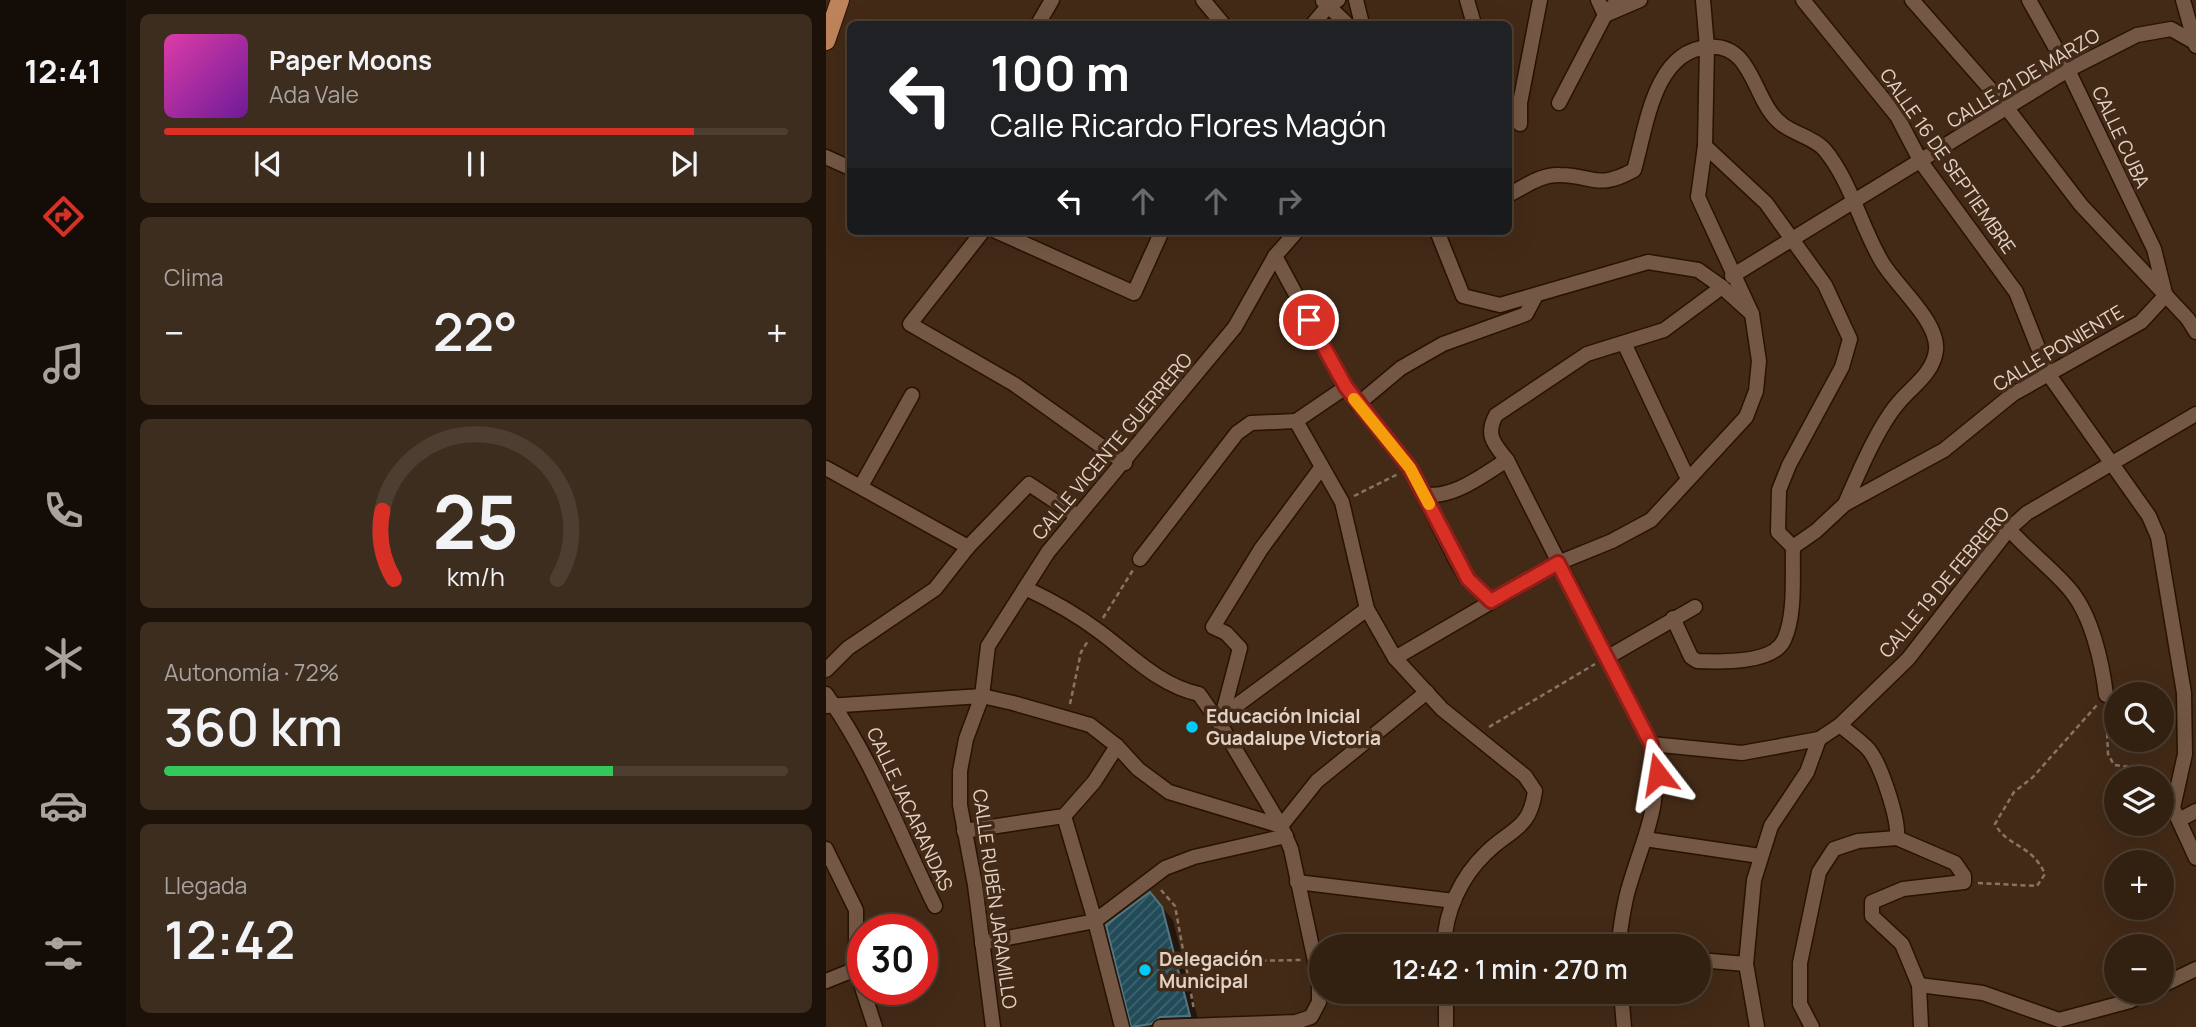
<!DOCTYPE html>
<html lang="es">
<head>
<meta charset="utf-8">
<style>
	:root { --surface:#322011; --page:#3d2d1f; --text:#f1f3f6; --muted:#a8a39f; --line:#4d3e31; --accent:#d93025 }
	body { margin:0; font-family:Manrope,sans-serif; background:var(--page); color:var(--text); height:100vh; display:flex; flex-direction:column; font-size:26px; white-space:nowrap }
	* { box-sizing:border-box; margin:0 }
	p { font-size:23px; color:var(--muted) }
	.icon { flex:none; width:38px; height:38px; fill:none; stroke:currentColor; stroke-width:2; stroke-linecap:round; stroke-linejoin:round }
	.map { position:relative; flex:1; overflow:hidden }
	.panel { display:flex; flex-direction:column; gap:14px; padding:14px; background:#1c1209; width:700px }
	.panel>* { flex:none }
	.hud { position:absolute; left:21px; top:21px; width:665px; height:214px; border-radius:10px; box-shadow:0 7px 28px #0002,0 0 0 2px var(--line); background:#202124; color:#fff; overflow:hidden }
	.tools { position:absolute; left:1278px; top:682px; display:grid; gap:14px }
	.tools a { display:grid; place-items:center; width:70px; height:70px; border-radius:50%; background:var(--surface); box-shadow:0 7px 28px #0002,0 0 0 2px var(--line); font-size:35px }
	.speed { position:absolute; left:21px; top:914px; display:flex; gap:14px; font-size:35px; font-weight:700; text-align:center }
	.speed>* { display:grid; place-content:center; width:91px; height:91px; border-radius:50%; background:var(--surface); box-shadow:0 7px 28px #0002,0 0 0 2px var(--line); line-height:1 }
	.speed .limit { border:10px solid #d22; background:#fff; color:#111 }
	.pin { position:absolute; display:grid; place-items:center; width:60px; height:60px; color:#fff; margin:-30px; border:4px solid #fff; border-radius:50%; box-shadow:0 2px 7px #0007 }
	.me { position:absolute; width:77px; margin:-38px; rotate:346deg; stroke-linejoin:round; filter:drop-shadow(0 0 5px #0008) }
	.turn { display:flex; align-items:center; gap:24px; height:147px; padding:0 28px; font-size:32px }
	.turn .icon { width:91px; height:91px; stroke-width:2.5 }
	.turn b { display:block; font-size:49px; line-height:60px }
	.lanes { display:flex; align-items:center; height:66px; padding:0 28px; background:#0003; justify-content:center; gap:35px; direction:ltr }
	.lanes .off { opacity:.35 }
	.big { font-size:52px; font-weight:600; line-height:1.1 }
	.panel .card { flex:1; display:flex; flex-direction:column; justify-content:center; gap:10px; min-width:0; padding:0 24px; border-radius:10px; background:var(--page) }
	.panel .dial { align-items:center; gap:0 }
	.dial svg { height:182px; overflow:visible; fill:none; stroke:var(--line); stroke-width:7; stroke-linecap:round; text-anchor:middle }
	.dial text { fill:var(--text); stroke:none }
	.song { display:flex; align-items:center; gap:21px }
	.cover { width:84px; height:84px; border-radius:10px; background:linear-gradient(135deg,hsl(320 70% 55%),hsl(280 70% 35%)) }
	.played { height:7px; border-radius:4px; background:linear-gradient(90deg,var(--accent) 85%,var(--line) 85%) }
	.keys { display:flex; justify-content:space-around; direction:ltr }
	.heat { display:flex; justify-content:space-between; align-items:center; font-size:38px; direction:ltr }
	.charge { height:10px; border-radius:5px; background:linear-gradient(90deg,#34c759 72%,var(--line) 0) }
	.trip { position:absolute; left:483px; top:934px; width:402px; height:70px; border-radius:35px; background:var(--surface); box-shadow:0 7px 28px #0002,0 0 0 2px var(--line); font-weight:600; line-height:70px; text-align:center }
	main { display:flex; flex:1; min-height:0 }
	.dock { display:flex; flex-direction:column; width:126px; justify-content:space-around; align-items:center; background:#140d07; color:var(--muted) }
	.dock .icon { width:49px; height:49px }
	.dock .active { color:var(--accent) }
	.dock b { font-size:32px; color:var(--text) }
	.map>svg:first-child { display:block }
	.shadow { fill:#0007 }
	.building { fill:url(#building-hatch); stroke:#517785; stroke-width:2 }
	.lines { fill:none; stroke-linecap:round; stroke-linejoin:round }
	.street-casing { stroke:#281202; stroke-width:17 }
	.primary-casing { stroke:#281202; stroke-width:20 }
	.path { stroke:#897464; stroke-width:2.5; stroke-dasharray:5 3.5; stroke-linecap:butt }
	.street { stroke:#745845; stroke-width:14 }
	.primary { stroke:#bd845b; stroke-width:18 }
	.route-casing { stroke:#8d1f18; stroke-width:18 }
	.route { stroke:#d93025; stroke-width:12 }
	.slow { stroke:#f59e0b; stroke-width:12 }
	.poi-dot { fill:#00cbf9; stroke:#432a17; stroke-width:2.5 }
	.labels { text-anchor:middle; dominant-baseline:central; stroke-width:7; stroke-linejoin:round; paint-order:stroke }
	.street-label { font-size:19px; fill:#e2d2c6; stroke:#432a17 }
	.poi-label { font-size:19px; font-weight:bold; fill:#e2d2c6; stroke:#432a17; text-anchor:start }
</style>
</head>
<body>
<main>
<nav class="dock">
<b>12:41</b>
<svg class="icon active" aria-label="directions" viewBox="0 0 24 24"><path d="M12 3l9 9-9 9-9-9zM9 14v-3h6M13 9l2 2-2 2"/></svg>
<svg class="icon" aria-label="music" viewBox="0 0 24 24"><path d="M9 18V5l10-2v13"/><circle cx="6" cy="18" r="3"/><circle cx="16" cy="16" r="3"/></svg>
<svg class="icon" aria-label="phone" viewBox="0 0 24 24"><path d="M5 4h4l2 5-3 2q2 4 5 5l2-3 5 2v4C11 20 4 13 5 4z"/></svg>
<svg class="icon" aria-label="climate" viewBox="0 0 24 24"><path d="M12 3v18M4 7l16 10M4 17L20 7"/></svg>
<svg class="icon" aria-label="car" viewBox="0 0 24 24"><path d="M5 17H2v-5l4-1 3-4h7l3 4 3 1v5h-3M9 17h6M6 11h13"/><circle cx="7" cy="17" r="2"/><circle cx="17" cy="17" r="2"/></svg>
<svg class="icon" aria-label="filters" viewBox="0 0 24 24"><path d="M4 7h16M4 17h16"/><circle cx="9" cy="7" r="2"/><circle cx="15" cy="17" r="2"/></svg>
</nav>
<section class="panel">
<div class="card">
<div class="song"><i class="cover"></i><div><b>Paper Moons</b><p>Ada Vale</p></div></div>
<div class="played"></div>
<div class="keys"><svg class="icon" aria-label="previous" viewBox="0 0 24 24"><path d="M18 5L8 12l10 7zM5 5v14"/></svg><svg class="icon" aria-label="pause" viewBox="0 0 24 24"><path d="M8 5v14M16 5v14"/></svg><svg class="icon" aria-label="next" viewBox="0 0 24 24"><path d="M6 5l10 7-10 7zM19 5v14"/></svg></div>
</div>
<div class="card"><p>Clima</p>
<div class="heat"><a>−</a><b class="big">22°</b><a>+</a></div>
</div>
<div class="card dial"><svg viewBox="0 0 100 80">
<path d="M14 69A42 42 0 1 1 86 69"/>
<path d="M14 69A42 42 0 0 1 9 39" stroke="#d93025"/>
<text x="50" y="56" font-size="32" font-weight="700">25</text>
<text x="50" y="72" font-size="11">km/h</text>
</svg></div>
<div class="card"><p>Autonomía · 72%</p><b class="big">360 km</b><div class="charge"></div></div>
<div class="card"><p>Llegada</p><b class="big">12:42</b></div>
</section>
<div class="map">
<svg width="1370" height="1027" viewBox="0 0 1370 1027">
	<defs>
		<pattern id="building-hatch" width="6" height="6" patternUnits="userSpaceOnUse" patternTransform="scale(1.75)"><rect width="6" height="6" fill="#214b58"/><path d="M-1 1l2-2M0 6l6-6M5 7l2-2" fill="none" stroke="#41646e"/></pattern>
	</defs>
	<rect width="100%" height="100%" fill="#432a17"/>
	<!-- shadow -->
	<polygon class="shadow" points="324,894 347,920 374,1027 307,1026"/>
	<!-- building -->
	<polygon class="building" points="324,892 336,907 364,1016 334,1017 325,1024 305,1027 280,925"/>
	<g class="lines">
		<!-- street casing -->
		<g class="street-casing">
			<g id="street">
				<polyline points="377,0 397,24"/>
				<polyline points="530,0 536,24"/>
				<polyline points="641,0 648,24"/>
				<polyline points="772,0 779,15 814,0"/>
				<polyline points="977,0 1071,116 1095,162 1190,292 1223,375 1323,516 1332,537 1358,693 1359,754 1347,808 1370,858"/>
				<polyline points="1086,0 1180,107 1255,205 1362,319 1370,332"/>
				<polyline points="1203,0 1242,70 1328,249 1339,293"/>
				<polyline points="1357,0 1370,46"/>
				<polyline points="497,1 521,24"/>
				<polyline points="212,24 226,0"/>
				<polyline points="487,24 503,5 512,0"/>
				<polyline points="733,103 779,15 792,0"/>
				<polyline points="694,124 694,103 714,0"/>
				<polyline points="0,157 24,168"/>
				<path d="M682 195C699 187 714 174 734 175 770 176 771 190 808 170 820 130 827 51 882 47 929 43 926 103 957 125 969 134 988 138 998 149 1025 181 1035 227 1056 262 1071 287 1113 322 1110 350 1108 372 1087 386 1074 401 1053 424 1032 474 1019 504"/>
				<polyline points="157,231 84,324 188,384 299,463"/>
				<polyline points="170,231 308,293 336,231"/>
				<polyline points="611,231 637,296 674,305 822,262 872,270 896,287"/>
				<polyline points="449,256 520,387 584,468 630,560 641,579 665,601"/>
				<polyline points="906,276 1242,70 1311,35 1345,29 1370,43"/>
				<polyline points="798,343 862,479"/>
				<polyline points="532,404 575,368 617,344 700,314 710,295"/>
				<path d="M470 421 516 502 541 609 569 658 616 709 699 776 709 791C704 830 684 829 660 853 635 877 619 911 618 947"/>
				<polyline points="470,421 520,387"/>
				<polyline points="0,468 142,547"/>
				<polyline points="495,468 435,549 387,627 400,633 414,648 394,724 455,826 491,781 601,692"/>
				<polyline points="35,486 86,395"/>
				<path d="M598 494C626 500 658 474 681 460"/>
				<path d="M1183 529C1202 551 1227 569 1245 591 1266 617 1276 662 1280 695"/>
				<polyline points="967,547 990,531 1019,504 1118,450 1187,394 1315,322 1340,295"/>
				<polyline points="314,559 411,433 425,423 470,421"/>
				<path d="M199 588C225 600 250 614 274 632 306 656 333 685 373 694L394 724"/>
				<path d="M847 618 865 657 871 661C893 662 947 664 958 640 970 614 966 574 967 547L952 532 953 490 963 465 1016 367 1024 339 999 285 940 203 879 146"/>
				<polyline points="782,657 869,607"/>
				<polyline points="569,658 732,563 786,541 825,520 920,417 930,391 933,361 926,314 872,197 879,146 881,47 877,0"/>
				<polyline points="0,670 22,648 109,589 142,547 203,484 250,515"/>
				<path d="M0 694C46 758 74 835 109 906"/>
				<polyline points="0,706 156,696 187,703 264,725 291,746 312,769 343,792 455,826 465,849 493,980 493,1002 485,1017 470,1022 334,1027"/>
				<polyline points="399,714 541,609"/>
				<path d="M1014 725C1023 733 1035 741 1043 750 1055 765 1073 819 1071 838"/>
				<polyline points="825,744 916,753 993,739 1014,725 1082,659 1183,529 1201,513 1370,414"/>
				<polyline points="238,816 269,921 296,1027"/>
				<polyline points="1353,820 1370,811"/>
				<polyline points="138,831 238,816 268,782 291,746"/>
				<polyline points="819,839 934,856"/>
				<polyline points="0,849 30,910 30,969 49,1027"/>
				<polyline points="471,882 628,901"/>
				<polyline points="156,943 269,921 339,868 368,857 460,836"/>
				<path d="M792 947C795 927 797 906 803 887 819 831 838 805 825 744L681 460C668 444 659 435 670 415L761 354 838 330 896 287 926 314"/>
				<polyline points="873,960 920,964"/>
				<polyline points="0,981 30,969"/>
				<polyline points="1093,985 1157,993 1233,1020 1304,1001 1323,992"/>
				<polyline points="1335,986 1370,969"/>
				<polyline points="795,992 798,1027"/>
				<polyline points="167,1027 149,885 134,805 134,771 140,739 156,696 162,646 222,552 409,327 449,256 471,231"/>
				<polyline points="620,1027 620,992"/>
				<polyline points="931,1027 920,964 928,880 945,826 981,772 993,739"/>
				<polyline points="986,1027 974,1004 974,963 993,872 1008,849 1032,841 1071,838 1129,863 1138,876 1138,882 1077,889 1046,902 1046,916 1076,944 1093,985 1095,1027"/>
			</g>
		</g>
		<!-- primary casing -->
		<g class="primary-casing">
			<polyline id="primary" points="0,41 14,0"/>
		</g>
		<!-- path -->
		<g class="path">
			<polyline points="528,496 572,474"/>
			<polyline points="277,618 307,570"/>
			<polyline points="244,704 255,652 262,641"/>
			<polyline points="1280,708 1282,754 1288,765 1304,767 1314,779"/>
			<polyline points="663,727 769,664"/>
			<path d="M1152 883 1211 886 1219 874C1205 843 1182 848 1169 824L1188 792 1207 777 1271 705"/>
			<polyline points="335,890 349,906 368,1010"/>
			<polyline points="359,962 475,960"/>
		</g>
		<!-- street -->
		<use href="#street" class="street"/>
		<!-- primary -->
		<use href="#primary" class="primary"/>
	</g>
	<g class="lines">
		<!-- route casing -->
		<g class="route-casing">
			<polyline id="route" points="483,320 520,387 584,468 642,579 665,601 732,563 825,744 832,774"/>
		</g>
		<!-- route -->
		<use href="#route" class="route"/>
		<!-- slow -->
		<polyline class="slow" points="528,399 584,468 603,504"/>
	</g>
	<!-- markers -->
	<g class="poi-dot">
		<circle cx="366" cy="727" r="7"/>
		<circle cx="319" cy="970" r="7"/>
	</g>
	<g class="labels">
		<!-- street labels -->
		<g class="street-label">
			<text transform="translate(1197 78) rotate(-31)">CALLE 21 DE MARZO</text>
			<text transform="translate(1295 137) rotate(65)">CALLE CUBA</text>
			<text transform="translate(1122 161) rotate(55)">CALLE 16 DE SEPTIEMBRE</text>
			<text transform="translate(1232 348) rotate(-31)">CALLE PONIENTE</text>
			<text transform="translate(286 446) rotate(-50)">CALLE VICENTE GUERRERO</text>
			<text transform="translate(1118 582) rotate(-50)">CALLE 19 DE FEBRERO</text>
			<text transform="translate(84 809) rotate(65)">CALLE JACARANDAS</text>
			<text transform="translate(169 899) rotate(82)">CALLE RUBÉN JARAMILLO</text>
		</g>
		<!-- poi labels -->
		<g class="poi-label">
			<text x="380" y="716">Educación Inicial<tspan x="380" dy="22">Guadalupe Victoria</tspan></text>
			<text x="333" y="959">Delegación<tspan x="333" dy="22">Municipal</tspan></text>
		</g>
	</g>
</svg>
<div class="tools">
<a><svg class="icon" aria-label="search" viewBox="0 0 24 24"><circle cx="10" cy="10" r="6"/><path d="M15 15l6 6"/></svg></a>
<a><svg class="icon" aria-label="layers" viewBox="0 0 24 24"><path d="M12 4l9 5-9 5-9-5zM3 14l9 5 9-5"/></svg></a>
<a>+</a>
<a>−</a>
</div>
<div class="speed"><div class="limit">30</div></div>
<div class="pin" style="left:483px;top:320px;background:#d93025"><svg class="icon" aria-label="arrive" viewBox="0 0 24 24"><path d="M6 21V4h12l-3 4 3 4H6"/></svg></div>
<svg class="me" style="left:832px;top:774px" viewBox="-20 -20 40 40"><path d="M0-17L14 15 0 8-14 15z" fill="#d93025" stroke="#fff" stroke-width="4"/></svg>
<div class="trip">12:42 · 1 min · 270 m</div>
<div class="hud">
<div class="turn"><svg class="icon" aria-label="left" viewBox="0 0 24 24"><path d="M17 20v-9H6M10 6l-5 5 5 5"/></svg><div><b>100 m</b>Calle Ricardo Flores Magón</div></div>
<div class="lanes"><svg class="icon" aria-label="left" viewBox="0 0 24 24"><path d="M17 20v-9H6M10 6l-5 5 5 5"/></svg><svg class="icon off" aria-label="ahead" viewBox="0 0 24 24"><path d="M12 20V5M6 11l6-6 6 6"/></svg><svg class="icon off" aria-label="ahead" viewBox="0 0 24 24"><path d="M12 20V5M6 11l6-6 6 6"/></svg><svg class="icon off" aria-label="right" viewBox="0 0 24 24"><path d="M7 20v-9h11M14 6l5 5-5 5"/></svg></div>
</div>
</div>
</main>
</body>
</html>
